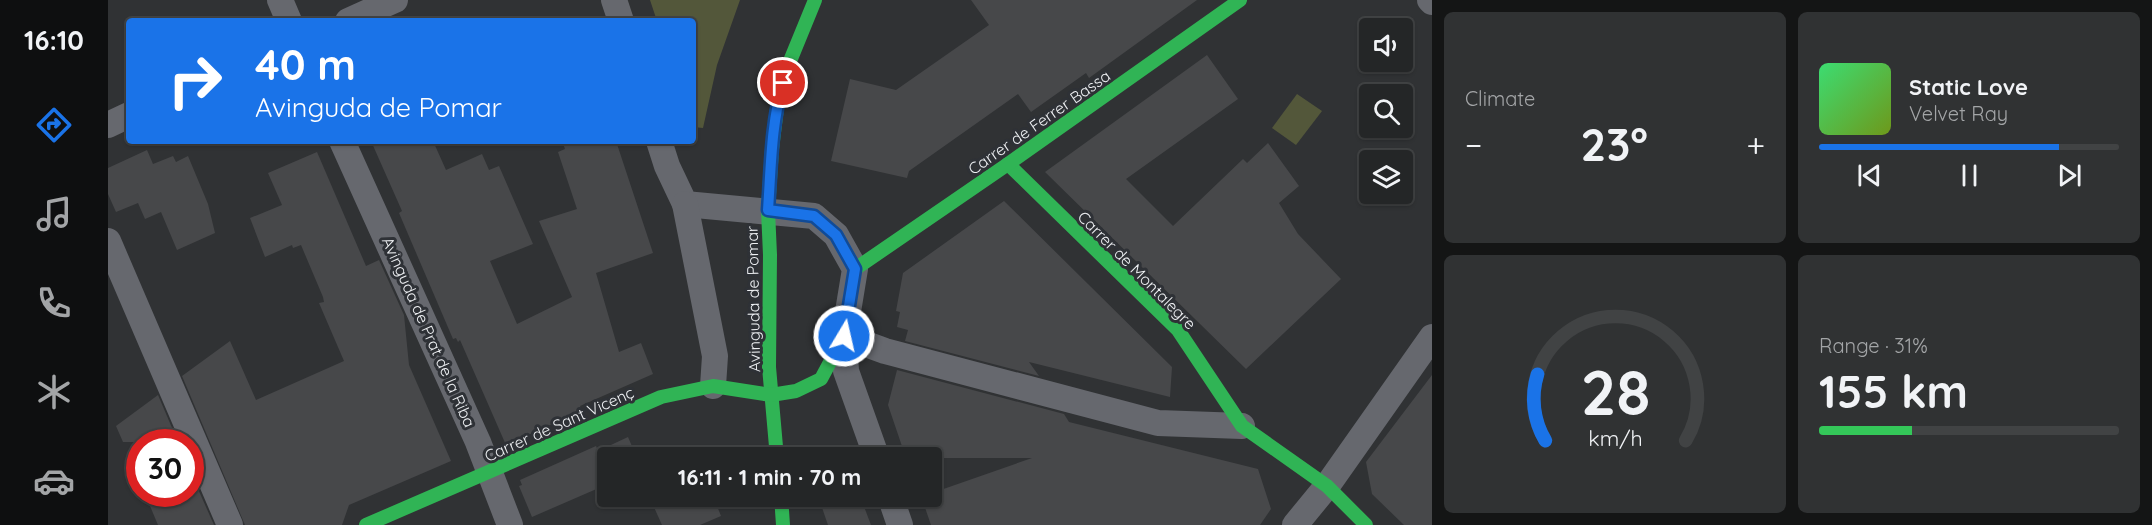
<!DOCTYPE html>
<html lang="en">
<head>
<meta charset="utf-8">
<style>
	:root { --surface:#242627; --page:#303233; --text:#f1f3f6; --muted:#a3a5a7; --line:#414344; --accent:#1a73e8 }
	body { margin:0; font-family:Quicksand,sans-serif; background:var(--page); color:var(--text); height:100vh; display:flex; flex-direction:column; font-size:22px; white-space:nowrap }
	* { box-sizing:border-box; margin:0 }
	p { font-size:20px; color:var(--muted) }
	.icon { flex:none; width:33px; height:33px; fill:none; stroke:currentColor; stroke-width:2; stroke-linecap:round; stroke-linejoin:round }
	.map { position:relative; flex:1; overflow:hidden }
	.drawer { display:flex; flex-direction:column; gap:12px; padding:12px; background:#141515; width:720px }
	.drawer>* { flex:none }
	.hud { position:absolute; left:18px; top:18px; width:570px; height:126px; border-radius:6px; box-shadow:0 2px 4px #0004,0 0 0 2px var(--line); background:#1a73e8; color:#fff; overflow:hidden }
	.fabs { position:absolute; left:1251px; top:18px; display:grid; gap:12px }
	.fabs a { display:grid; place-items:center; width:54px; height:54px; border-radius:6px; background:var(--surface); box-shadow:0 2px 4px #0004,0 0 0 2px var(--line); font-size:30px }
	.speed { position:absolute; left:18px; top:429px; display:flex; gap:12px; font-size:30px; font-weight:700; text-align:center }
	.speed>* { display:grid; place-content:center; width:78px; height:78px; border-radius:50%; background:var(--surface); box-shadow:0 2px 4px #0004,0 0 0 2px var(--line); line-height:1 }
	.speed .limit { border:9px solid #d22; background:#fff; color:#111 }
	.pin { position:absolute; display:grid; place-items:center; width:51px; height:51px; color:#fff; margin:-26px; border:3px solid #fff; border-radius:50%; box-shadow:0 2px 6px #0007 }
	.me { position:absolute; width:66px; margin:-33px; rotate:9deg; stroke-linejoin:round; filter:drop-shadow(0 0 4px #0008) }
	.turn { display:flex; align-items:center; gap:21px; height:126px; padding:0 30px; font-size:27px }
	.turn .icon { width:78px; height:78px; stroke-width:2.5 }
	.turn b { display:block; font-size:42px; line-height:51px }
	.big { font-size:45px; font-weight:700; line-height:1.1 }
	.drawer .widget { flex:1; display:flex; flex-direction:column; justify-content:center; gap:9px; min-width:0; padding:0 21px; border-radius:9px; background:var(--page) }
	.drawer .dial { align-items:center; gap:0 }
	.dial svg { height:156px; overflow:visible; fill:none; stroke:var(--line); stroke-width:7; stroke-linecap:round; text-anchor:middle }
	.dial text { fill:var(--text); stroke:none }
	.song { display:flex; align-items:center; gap:18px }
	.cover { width:72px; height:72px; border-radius:9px; background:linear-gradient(135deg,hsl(140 70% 55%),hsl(80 70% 35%)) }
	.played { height:6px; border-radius:3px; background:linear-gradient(90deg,var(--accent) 80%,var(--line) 80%) }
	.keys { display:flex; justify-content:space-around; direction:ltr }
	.heat { display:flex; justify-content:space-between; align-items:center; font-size:33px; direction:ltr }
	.charge { height:9px; border-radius:4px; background:linear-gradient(90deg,#34c759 31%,var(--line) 0) }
	.drawer .tiles { flex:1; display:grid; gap:12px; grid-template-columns:repeat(2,1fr) }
	.trip { position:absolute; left:489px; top:447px; width:345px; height:60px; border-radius:6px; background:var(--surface); box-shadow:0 2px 4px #0004,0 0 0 2px var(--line); font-weight:700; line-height:60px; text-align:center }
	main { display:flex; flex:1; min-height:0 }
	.menu { display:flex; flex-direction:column; width:108px; justify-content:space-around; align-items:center; background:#0e0f10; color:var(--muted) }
	.menu .icon { width:42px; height:42px }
	.menu .active { color:var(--accent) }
	.menu b { font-size:27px; color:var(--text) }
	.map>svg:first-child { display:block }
	.green { fill:#53573a }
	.building { fill:#47484a }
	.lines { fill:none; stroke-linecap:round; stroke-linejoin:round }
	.street { stroke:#66686e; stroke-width:26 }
	.fast { stroke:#30b455; stroke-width:14 }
	.route-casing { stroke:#114b97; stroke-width:15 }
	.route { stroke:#1a73e8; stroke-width:10 }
	.labels { text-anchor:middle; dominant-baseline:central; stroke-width:6; stroke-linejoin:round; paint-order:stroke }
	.street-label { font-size:16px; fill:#eef0f3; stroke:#2e3136 }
</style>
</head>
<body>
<main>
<nav class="menu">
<b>16:10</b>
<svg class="icon active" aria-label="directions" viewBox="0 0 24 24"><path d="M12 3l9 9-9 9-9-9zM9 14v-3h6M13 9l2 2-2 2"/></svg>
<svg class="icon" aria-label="music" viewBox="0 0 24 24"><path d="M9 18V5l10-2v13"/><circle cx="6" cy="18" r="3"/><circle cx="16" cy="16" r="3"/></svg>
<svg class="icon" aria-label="phone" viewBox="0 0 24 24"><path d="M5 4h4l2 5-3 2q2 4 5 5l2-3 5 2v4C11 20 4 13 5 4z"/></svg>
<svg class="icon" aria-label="climate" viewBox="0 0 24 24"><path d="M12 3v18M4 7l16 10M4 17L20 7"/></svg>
<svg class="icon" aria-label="car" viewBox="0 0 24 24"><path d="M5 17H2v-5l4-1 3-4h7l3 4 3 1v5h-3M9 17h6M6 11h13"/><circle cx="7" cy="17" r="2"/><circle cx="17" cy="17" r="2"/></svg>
</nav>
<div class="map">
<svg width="1324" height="525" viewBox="0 0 1324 525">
	<rect width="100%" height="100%" fill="#303234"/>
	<!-- green -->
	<g class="green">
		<polygon points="542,0 632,0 609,65 595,128 585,127 585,21 549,21"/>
		<polygon points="1189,94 1214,111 1188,145 1164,128"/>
	</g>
	<!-- building -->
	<g class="building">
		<polygon points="863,0 1089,0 981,78 978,73 923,112 910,94 801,171 799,178 723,161 742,79 788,90 881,25"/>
		<polygon points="1099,55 1130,99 1018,179 1065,226 1135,159 1139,163 1160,143 1191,186 1171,203 1190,234 1233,279 1138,369 937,172"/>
		<polygon points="263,141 325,141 338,170 374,154 381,170 391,166 425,244 382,261 409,324 464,297 431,221 469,209 450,152 457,149 454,141 508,141 545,253 488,273 511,352 533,343 545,374 472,406 474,411 398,445 352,340 350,342 348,338 345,339 291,213 294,211"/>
		<polygon points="39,150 45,164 65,156 68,162 80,156 100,204 107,233 69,250 53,212 37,219 30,203 8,212 0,194 0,168"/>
		<polygon points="209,152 258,266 271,260 296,315 301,365 343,461 241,505 234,525 137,525 74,376 122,341 148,400 236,361 211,303 216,302 215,297 193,245 185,248 184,245 157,257 142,218 174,205 160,173"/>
		<polygon points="896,201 1064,367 1062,397 921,362 931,376 797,341 800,330 789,327 792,312 788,311 795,273"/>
		<polygon points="789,370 956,414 961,422 1150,469 1163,509 1152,525 823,525 813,496 824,496 824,493 924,458 798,458 780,405"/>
		<polygon points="1324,375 1324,525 1296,525 1264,494 1258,462"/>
		<polygon points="50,395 70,442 15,442 8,426"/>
		<polygon points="520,437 529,458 500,458 500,484 424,517 411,486 414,485 412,480 488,446 490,451"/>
		<polygon points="82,471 106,525 50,525 37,494 82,494"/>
		<polygon points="541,496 605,496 613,516 592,525 554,525"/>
		<polygon points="710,496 752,496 763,525 720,525"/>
	</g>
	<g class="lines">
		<!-- street -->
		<g class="street">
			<polyline points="172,0 181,21"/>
			<polyline points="506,0 513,21"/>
			<polyline points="1322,0 1324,2"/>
			<polyline points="240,21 287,0"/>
			<polyline points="0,125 21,115"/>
			<polyline points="234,141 370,442 402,525"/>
			<polyline points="551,141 559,166 577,204 706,216 728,235 747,269 736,336 738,371 769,458"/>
			<polyline points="577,204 607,356 605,386"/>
			<polyline points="0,241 122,525"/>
			<polyline points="736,336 777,351 1050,423 1134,426"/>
			<polyline points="782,496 792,525"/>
			<polyline points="1187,525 1219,486 1324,337"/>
		</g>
		<!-- fast -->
		<g class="fast">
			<polyline points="900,164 1070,330 1134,426 1219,486 1258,525"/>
			<polyline points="747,269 900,164 1132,0"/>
			<polyline points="669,458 661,367 662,255 660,210 664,149 670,100 680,66 707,0"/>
			<polyline points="673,496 675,525"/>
			<polyline points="258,525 553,397 605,386 663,395 688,391 713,379 736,336"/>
		</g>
	</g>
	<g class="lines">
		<!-- route casing -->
		<g class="route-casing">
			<path id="route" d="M675 83C663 124 663 168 660 210L706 216 728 235 747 269 736 336"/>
		</g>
		<!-- route -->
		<use href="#route" class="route"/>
	</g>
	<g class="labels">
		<!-- street labels -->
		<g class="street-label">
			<text transform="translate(931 122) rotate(-35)">Carrer de Ferrer Bassa</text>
			<text transform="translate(1029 270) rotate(45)">Carrer de Montalegre</text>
			<text transform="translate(645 299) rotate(-91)">Avinguda de Pomar</text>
			<text transform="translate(321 332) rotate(66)">Avinguda de Prat de la Riba</text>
			<text transform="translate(451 424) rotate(-24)">Carrer de Sant Vicenç</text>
		</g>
	</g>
</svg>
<div class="fabs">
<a><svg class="icon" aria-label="sound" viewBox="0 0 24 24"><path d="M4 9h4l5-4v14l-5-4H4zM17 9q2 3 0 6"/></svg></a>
<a><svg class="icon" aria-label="search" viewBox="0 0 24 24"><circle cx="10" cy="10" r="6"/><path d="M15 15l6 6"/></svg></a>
<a><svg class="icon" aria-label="layers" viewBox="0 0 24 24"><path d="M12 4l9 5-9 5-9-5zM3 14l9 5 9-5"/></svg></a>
</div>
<div class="speed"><div class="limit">30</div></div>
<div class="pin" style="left:675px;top:83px;background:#d93025"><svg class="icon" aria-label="arrive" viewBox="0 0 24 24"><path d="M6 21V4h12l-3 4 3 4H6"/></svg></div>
<svg class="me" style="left:736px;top:336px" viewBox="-20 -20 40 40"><circle r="17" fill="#1a73e8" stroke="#fff" stroke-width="3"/><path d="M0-11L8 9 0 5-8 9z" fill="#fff"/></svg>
<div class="trip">16:11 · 1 min · 70 m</div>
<div class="hud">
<div class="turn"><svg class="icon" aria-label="right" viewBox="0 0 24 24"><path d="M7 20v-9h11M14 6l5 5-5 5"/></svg><div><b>40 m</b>Avinguda de Pomar</div></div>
</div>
</div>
<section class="drawer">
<div class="tiles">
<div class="widget"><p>Climate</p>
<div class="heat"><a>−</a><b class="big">23°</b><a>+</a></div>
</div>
<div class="widget">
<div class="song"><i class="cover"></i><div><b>Static Love</b><p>Velvet Ray</p></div></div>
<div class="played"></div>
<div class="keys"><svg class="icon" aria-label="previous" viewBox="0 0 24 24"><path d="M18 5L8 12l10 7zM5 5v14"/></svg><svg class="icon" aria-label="pause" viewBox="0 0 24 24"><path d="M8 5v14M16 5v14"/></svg><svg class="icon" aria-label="next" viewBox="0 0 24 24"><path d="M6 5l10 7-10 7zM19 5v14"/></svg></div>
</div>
<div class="widget dial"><svg viewBox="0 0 100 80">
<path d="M14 69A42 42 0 1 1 86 69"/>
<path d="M14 69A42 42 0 0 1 10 35" stroke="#1a73e8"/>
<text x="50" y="56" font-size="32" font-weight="700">28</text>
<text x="50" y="72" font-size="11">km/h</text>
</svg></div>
<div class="widget"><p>Range · 31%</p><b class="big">155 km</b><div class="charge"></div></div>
</div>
</section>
</main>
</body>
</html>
